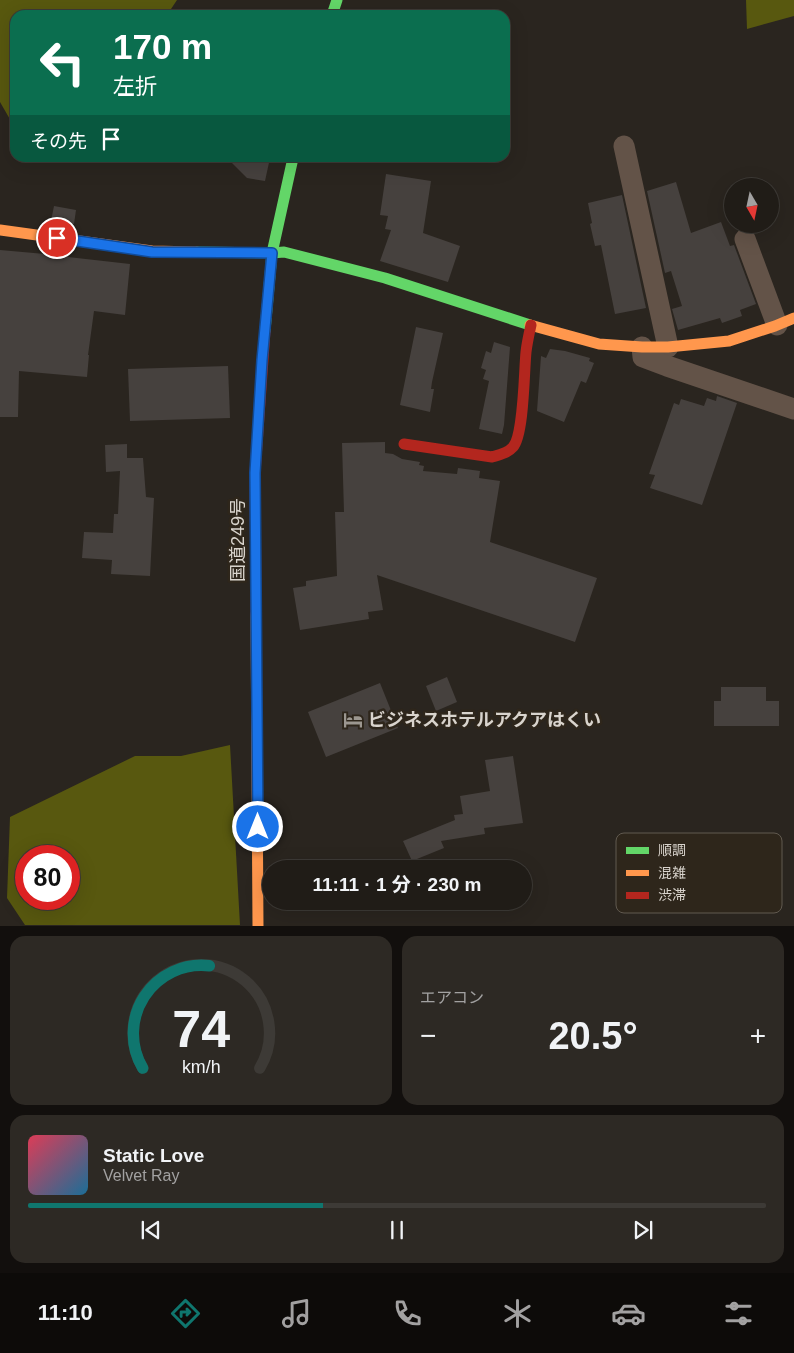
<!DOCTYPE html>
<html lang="ja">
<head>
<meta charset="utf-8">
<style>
	:root { --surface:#201c17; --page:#2d2924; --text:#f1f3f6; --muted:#a2a1a1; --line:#3d3a36; --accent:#0f766e }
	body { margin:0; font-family:Arial,"Noto Sans JP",sans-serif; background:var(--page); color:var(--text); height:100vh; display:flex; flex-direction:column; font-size:19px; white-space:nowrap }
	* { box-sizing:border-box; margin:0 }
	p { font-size:16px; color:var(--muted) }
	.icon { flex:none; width:28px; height:28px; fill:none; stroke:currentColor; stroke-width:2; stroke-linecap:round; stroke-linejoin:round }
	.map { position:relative; height:926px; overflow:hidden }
	.side { display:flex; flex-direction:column; gap:10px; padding:10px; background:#120f0d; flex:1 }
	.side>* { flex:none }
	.hud { position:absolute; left:10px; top:10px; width:500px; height:152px; border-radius:15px; box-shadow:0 5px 20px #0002,0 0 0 1px var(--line); background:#0b6e4f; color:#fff; overflow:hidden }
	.needle { width:32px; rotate:171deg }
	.buttons { position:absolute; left:724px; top:178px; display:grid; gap:10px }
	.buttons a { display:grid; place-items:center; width:55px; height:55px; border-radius:50%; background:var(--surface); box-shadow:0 5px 20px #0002,0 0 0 1px var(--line); font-size:25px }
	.speed { position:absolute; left:15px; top:845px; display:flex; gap:10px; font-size:25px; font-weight:700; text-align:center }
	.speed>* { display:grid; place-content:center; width:65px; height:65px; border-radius:50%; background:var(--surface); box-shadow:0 5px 20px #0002,0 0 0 1px var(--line); line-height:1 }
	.speed .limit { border:8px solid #d22; background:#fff; color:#111 }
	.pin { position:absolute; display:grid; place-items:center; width:42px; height:42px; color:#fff; margin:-21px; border:2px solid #fff; border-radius:50%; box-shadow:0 1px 5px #0007 }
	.me { position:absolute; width:55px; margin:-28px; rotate:0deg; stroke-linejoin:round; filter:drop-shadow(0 0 4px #0008) }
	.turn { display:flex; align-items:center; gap:18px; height:105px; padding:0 20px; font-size:22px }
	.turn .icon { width:65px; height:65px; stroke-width:2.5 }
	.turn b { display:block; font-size:35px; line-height:42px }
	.then { display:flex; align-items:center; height:48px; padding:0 20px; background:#0003; gap:10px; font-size:19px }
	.big { font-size:38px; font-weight:700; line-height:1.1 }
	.side .widget { flex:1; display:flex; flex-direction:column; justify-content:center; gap:8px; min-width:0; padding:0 18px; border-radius:15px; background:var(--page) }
	.side .dial { align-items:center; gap:0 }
	.dial svg { height:130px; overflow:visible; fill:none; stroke:var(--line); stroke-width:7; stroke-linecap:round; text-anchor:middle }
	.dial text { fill:var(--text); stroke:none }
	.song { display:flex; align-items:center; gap:15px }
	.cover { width:60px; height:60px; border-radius:8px; background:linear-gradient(135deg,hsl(350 70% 55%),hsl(200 70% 35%)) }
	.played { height:5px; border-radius:2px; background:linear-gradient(90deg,var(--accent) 40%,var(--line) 40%) }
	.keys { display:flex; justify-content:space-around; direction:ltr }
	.heat { display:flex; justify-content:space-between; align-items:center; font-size:28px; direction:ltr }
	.side .tiles { flex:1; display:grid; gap:10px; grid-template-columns:1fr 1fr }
	.widget:last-child { grid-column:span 2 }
	.trip { position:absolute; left:262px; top:860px; width:270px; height:50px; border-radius:25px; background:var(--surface); box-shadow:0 5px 20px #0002,0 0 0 1px var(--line); font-weight:700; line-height:50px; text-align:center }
	.dock { display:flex; height:80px; justify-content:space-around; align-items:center; background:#0d0b09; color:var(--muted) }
	.dock .icon { width:35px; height:35px }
	.dock .current { color:var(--accent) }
	.dock b { font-size:22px; color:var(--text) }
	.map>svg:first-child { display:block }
	.forest { fill:#58580f; fill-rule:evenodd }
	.building { fill:#46413e }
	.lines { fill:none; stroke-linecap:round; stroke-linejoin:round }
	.street { stroke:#635348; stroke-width:21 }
	.fast { stroke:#63d668; stroke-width:11 }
	.slow { stroke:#ff974d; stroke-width:11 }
	.jam { stroke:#b3261e; stroke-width:11 }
	.route-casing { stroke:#114b97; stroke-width:12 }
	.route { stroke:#1a73e8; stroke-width:9 }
	.labels { text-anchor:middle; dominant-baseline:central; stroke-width:5; stroke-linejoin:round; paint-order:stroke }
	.street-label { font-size:18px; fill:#d9d4cd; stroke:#2e261b }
	.poi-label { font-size:18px; font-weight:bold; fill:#d9d4cd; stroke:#2e261b; text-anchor:start }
	.key { fill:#2e261b; stroke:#615a50; stroke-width:1 }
	.key-label { font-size:14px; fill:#d9d4cd }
</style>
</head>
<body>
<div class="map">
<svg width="794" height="926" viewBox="0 0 794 926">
	<rect width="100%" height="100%" fill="#2a251f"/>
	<!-- forest -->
	<g class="forest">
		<polygon points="0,0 177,0 167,15 15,15 15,128 0,102"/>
		<polygon points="746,0 794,0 794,16 747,29"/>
		<path d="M230 745 240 925H25L7 898 10 817 135 756H181ZM26 856H69V899H26Z"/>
	</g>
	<!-- building -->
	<g class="building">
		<polygon points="227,158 270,158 265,181 247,178"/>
		<polygon points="386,174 431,181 423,233 460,246 448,282 380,261 391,230 385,229 388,216 380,215"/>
		<polygon points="676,182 691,233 721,222 730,246 734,245 756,304 740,310 742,316 722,323 720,318 678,330 672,309 682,306 671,271 665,273 647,191"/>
		<polygon points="622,195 646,308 615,314 601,245 595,246 590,224 592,223 588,203"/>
		<polygon points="54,206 76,210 74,224 51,221"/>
		<polygon points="0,250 45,254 45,252 68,255 68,257 130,264 125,315 94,311 88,355 89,355 87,377 19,371 18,417 0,417"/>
		<polygon points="416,327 443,333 432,382 431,389 434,389 430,412 400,405"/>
		<polygon points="494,342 510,347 504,425 502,434 479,429 489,381 483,379 486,370 481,368 486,351 491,353"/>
		<polygon points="550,349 565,351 590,358 589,361 594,363 586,383 581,381 564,422 537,411 541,356 546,358"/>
		<polygon points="228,366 230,418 130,421 128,369"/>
		<polygon points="717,396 737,403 702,505 650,488 655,475 649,474 674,403 679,405 681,399 704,406 707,398 716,401"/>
		<polygon points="385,442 385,453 393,454 402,459 420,462 419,465 424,466 423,471 457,474 458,468 480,471 479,478 500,481 490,542 597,578 575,642 377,575 383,610 368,612 369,619 300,630 293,588 306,586 306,581 337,576 335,512 344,512 342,443"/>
		<polygon points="127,444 127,458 143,458 146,497 154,498 150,576 111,574 112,560 82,558 84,532 113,533 114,514 118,514 120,471 106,472 105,445"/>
		<polygon points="447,677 457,702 436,711 426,686"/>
		<polygon points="380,683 398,728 326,757 308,712"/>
		<polygon points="721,687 766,687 766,701 779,701 779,726 714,726 714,701 721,701"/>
		<polygon points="513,756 523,823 484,828 485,834 441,841 444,848 412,861 403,841 455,820 454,815 463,814 460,796 490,791 485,760"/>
	</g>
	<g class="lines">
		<!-- street -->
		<g class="street">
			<polyline points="624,146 668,347"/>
			<polyline points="745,239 777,325"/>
			<polyline points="642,347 643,357 667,366 794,409"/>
		</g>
		<!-- fast -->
		<g class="fast">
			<polyline points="332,15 337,0"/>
			<polyline points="197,252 272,253 284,252 385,278 530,325"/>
			<polyline points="265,331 272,253 293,158"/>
		</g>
		<!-- slow -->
		<g class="slow">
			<polyline points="0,230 152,251 197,252"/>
			<polyline points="530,325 599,344 642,347 668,347 729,341 775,326 794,318"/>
			<polyline points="256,614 258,926"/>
		</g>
		<!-- jam -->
		<g class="jam">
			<path d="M404 444 492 457C499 455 508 453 513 447 524 435 524 371 526 352 527 343 529 334 531 325"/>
			<polyline points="256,614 255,473 265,331"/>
		</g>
	</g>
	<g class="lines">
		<!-- route casing -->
		<g class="route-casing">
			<polyline id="route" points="57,238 152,252 272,253 262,360 255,473 258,827"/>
		</g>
		<!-- route -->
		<use href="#route" class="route"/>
	</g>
	<!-- icons -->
	<defs>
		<g id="hotel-bare" transform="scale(1.5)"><path d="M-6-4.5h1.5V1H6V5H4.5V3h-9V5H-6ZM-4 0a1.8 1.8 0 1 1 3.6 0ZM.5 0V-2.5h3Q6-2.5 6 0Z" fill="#9c9790" stroke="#2e261b" stroke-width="2.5" paint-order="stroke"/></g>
	</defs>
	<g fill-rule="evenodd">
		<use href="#hotel-bare" x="353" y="720"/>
	</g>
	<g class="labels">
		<!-- street labels -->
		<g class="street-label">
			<text transform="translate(238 540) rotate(-90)">国道249号</text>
		</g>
		<!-- poi labels -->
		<g class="poi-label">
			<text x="368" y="720">ビジネスホテルアクアはくい</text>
		</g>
	</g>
	<!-- legend -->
	<rect x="616" y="833" width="166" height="80" rx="8" class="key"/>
	<rect x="626" y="847" width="23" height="7" fill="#63d668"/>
	<rect x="626" y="870" width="23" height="6" fill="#ff974d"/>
	<rect x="626" y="892" width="23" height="7" fill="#b3261e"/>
	<g class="key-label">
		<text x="658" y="855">順調</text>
		<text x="658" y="878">混雑</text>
		<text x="658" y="900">渋滞</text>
	</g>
</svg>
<div class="buttons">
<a><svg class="needle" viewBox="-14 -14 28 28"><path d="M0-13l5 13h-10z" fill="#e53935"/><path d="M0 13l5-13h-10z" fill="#a2a1a1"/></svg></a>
</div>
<div class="speed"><div class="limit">80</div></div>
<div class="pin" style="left:57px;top:238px;background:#d93025"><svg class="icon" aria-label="arrive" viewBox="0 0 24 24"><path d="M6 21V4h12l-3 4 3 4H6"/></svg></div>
<svg class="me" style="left:258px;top:827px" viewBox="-20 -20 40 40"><circle r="17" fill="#1a73e8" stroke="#fff" stroke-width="3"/><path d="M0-11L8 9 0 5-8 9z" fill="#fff"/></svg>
<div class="trip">11:11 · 1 分 · 230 m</div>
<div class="hud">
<div class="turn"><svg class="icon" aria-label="left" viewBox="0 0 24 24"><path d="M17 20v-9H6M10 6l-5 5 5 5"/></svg><div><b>170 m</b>左折</div></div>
<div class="then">その先<svg class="icon" aria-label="arrive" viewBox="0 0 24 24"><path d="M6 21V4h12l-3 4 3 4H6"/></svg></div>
</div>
</div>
<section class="side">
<div class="tiles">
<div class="widget dial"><svg viewBox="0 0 100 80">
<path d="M14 69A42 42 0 1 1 86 69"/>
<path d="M14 69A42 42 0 0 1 55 6" stroke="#0f766e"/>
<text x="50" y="56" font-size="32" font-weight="700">74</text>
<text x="50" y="72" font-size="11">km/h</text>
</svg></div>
<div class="widget"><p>エアコン</p>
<div class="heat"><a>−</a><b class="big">20.5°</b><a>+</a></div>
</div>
<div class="widget">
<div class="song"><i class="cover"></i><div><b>Static Love</b><p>Velvet Ray</p></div></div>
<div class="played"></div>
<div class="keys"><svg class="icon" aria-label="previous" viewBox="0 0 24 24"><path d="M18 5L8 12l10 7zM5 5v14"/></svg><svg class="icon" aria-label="pause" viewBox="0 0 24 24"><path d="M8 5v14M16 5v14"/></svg><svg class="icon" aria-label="next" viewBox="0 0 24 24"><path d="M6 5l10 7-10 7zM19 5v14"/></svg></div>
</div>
</div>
</section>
<nav class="dock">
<b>11:10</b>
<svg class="icon current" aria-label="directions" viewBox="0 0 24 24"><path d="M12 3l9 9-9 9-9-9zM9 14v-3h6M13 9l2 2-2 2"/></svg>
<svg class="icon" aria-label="music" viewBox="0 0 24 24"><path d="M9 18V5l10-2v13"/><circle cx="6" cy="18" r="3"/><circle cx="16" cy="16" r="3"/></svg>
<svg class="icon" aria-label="phone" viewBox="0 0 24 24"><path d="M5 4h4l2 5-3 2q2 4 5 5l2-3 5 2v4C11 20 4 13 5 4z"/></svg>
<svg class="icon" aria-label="climate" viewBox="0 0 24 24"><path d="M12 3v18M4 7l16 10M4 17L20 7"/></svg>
<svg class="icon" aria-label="car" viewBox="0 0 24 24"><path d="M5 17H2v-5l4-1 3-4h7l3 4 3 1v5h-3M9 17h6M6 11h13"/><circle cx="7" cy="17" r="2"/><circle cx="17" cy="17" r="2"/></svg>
<svg class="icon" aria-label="filters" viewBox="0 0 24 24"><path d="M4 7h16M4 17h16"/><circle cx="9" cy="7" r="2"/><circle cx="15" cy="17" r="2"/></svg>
</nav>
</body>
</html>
